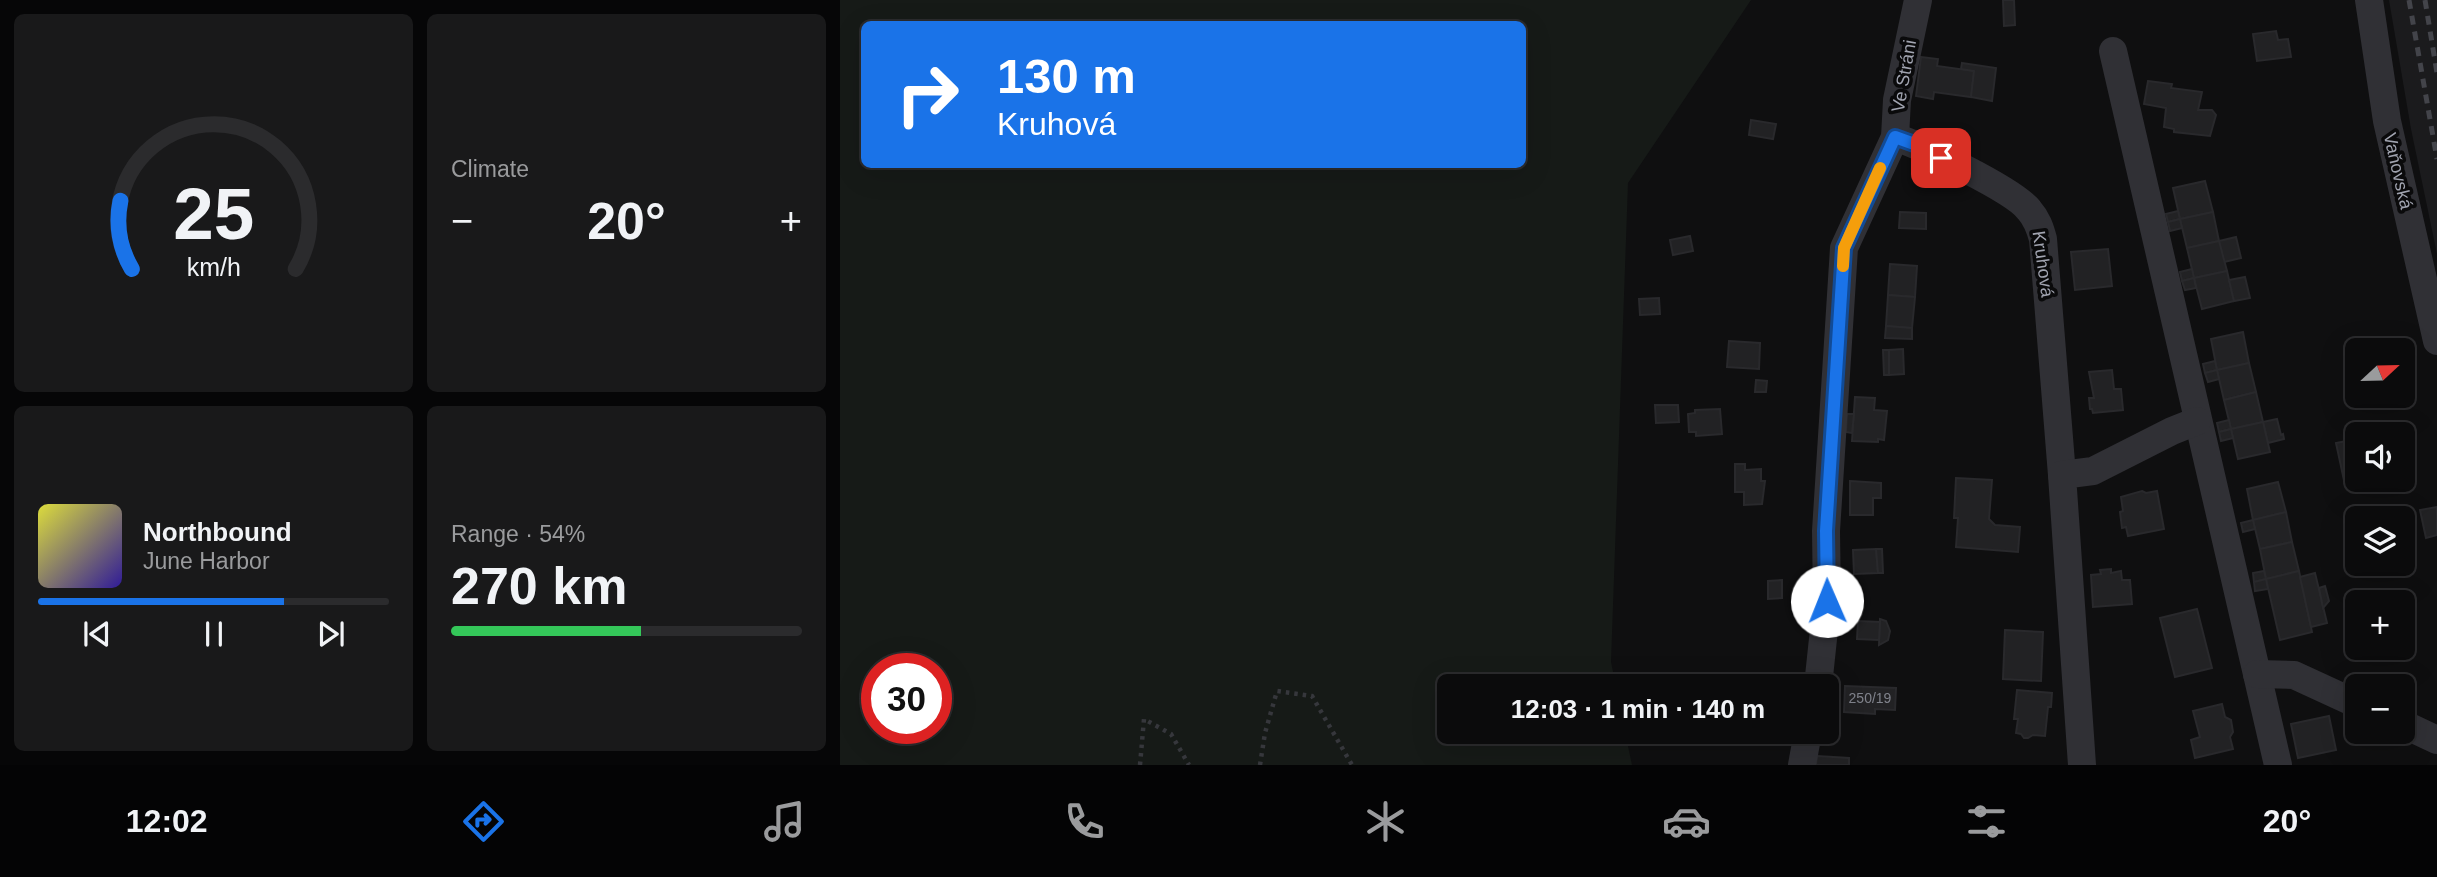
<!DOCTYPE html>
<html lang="en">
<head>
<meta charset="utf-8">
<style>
	:root { --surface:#0b0b0c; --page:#19191a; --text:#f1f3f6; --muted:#9a9b9d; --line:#2b2b2d; --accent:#1a73e8 }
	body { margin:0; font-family:Helvetica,sans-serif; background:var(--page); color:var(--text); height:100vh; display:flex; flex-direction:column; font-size:26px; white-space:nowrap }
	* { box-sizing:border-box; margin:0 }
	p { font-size:23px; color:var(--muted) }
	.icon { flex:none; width:38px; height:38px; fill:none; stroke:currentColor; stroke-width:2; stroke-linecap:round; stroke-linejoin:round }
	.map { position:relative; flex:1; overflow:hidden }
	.side { display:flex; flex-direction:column; gap:14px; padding:14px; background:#060607; width:840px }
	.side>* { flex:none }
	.top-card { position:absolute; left:21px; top:21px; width:665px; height:147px; border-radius:10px; box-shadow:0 7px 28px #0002,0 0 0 2px var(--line); background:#1a73e8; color:#fff; overflow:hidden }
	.needle { width:46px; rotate:68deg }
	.tools { position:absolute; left:1505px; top:338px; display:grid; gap:14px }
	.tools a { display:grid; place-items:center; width:70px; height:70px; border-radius:10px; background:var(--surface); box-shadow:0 7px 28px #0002,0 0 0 2px var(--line); font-size:35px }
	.speed { position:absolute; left:21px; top:653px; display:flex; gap:14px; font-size:35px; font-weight:700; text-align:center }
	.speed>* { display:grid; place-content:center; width:91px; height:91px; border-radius:50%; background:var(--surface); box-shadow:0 7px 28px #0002,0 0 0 2px var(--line); line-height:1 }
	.speed .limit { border:10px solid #d22; background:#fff; color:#111 }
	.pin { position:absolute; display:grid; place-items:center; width:60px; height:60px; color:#fff; margin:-30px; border-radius:14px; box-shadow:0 4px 10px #0006 }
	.me { position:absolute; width:77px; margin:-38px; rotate:359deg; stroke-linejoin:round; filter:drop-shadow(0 0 5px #0008) }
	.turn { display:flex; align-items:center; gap:24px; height:147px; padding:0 21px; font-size:32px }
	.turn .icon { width:91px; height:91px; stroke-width:2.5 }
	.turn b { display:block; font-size:49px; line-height:60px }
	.big { font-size:52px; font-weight:700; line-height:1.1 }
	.side .card { flex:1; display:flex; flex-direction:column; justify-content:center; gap:10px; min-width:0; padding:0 24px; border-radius:10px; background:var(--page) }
	.side .dial { align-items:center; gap:0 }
	.dial svg { height:182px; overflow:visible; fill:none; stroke:var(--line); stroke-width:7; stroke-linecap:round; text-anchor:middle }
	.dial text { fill:var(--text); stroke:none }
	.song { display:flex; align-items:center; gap:21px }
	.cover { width:84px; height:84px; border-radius:10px; background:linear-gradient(135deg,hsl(60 70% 55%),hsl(250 70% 35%)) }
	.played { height:7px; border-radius:4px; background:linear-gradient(90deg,var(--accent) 70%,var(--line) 70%) }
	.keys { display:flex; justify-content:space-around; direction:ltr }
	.heat { display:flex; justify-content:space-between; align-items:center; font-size:38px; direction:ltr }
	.charge { height:10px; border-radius:5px; background:linear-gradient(90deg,#34c759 54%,var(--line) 0) }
	.side .tiles { flex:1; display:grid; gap:14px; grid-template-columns:repeat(2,1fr) }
	.trip { position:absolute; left:597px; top:674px; width:402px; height:70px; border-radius:10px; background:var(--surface); box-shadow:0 7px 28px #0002,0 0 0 2px var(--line); font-weight:700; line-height:70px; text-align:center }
	.dock { display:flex; height:112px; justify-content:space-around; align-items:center; background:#040405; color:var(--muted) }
	.dock .icon { width:49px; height:49px }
	.dock .selected { color:var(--accent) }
	.dock b { font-size:32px; color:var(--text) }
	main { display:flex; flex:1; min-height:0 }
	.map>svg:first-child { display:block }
	.built { fill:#1b1b1d }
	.green { fill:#161a17; fill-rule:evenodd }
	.building { fill:#222224; stroke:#29292c; stroke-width:2 }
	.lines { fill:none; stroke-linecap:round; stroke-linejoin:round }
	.path { stroke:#36373c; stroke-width:4.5; stroke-dasharray:3.5 5; stroke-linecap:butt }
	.street { stroke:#303035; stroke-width:28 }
	.rail { stroke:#43444a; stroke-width:5; stroke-dasharray:9 7; stroke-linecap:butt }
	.route-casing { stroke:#114b97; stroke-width:18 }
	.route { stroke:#1a73e8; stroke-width:12 }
	.slow { stroke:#f59e0b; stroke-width:12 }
	.labels { text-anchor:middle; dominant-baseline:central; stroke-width:7; stroke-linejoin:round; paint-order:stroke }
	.number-label { font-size:14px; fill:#80838c }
	.street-label { font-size:18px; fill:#a1a4b0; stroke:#0a0a0b }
</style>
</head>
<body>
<main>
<section class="side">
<div class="tiles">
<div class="card dial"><svg viewBox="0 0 100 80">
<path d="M14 69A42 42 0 1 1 86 69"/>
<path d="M14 69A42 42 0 0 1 9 39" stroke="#1a73e8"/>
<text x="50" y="56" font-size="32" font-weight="700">25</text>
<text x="50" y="72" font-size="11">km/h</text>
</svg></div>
<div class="card"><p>Climate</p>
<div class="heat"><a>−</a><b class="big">20°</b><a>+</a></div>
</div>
<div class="card">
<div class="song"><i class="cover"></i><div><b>Northbound</b><p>June Harbor</p></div></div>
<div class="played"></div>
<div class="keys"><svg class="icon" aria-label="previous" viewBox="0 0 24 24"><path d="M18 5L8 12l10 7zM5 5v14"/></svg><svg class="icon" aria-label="pause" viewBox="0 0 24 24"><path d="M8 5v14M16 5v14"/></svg><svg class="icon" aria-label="next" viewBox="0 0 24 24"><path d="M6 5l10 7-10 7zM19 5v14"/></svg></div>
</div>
<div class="card"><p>Range · 54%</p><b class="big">270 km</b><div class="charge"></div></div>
</div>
</section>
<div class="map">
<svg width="1597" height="765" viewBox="0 0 1597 765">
	<rect width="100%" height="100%" fill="#0f0f10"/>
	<!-- built -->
	<polygon class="built" points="1549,0 1597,0 1597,254 1571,129"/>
	<!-- green -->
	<path class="green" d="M0 0H911L788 183 771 662 776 686H609V732H785L792 765H0ZM24 24H682V164H24ZM37 668H96V728H37Z"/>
	<!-- building -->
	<g class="building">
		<polygon points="1163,0 1174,0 1175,25 1164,26"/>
		<polygon points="1436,31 1438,40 1448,39 1451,57 1417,61 1413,34"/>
		<polygon points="1081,57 1098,59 1097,66 1134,71 1131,97 1094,92 1093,99 1076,96"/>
		<polygon points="1122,63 1156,68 1152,101 1131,97 1134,71 1121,69"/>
		<polygon points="1308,81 1332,84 1331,88 1362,92 1358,110 1372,110 1376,115 1370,136 1334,132 1334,129 1324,127 1326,108 1304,104"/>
		<polygon points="911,120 936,124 933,139 909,135"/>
		<polygon points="1365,181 1373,212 1340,219 1333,188"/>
		<polygon points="1338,211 1340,219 1328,222 1326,214"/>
		<polygon points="1060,212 1086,213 1086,229 1059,228"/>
		<polygon points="1373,212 1379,241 1347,248 1340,219"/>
		<polygon points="1340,219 1342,228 1330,231 1328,222"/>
		<polygon points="850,236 853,251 833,255 830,240"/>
		<polygon points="1396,237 1401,258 1384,262 1379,241"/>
		<polygon points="1379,241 1387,271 1354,278 1347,248"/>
		<polygon points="1268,249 1272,286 1235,290 1231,252"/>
		<polygon points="1050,264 1077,266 1075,297 1048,295"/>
		<polygon points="1352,269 1354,278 1342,281 1340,272"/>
		<polygon points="1387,271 1394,301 1362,309 1354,278"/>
		<polygon points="1405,277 1410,298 1394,301 1389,280"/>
		<polygon points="1354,278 1356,288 1345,290 1342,281"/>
		<polygon points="1048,295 1075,297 1072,328 1046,326"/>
		<polygon points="819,298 820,314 800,315 799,299"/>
		<polygon points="1046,326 1072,328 1072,339 1045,338"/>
		<polygon points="1403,332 1409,363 1377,370 1371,339"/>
		<polygon points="889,341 920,343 919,369 887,367"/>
		<polygon points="1063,349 1064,374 1049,375 1049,350"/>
		<polygon points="1043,350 1049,350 1049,375 1044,375"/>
		<polygon points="1375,361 1377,370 1365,373 1363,364"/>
		<polygon points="1409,363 1416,392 1384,400 1377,370"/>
		<polygon points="1272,370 1274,389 1281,389 1283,410 1253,413 1252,409 1250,409 1249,398 1254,398 1249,372"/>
		<polygon points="1377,370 1379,379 1368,382 1365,373"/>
		<polygon points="916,380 927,381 926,392 915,392"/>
		<polygon points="1416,392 1423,422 1391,429 1384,400"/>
		<polygon points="1015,397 1035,398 1034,410 1047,411 1044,440 1038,439 1038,442 1012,441"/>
		<polygon points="815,405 838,405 839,422 816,423"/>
		<polygon points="880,409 882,434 856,436 856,432 849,432 848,414 855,413 855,410"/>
		<polygon points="1007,414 1014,414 1012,433 1006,432"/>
		<polygon points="1437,419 1441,435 1443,434 1444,439 1428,443 1423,422"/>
		<polygon points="1389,420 1391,429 1379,432 1377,423"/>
		<polygon points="1423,422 1430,452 1398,459 1391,429"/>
		<polygon points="1391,429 1393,438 1381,441 1379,432"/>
		<polygon points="1517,439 1517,480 1528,480 1505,485 1496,443"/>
		<polygon points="895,464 905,464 905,470 921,469 921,481 925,481 922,504 904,505 904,492 895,492"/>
		<polygon points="1116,478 1152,480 1149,519 1155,525 1180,527 1178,552 1116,547 1118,518 1114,518"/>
		<polygon points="1010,481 1041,483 1041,498 1033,498 1033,515 1010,515"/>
		<polygon points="1438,482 1446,512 1413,520 1407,489"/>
		<polygon points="1302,491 1306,493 1317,491 1324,529 1288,536 1286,527 1282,528 1280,512 1283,511 1281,497"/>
		<polygon points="1597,507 1597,535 1586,538 1580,510"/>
		<polygon points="1446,512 1452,542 1420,549 1413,520"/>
		<polygon points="1413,520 1415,529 1403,532 1401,523"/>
		<polygon points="1452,542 1459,571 1426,579 1420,549"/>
		<polygon points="1036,549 1038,573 1014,574 1013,550"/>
		<polygon points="1036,549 1042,549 1043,573 1038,573"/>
		<polygon points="1271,569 1271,573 1281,571 1282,580 1290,580 1292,604 1253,607 1251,575 1261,574 1260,570"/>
		<polygon points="1424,571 1426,579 1414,582 1413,573"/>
		<polygon points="1459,571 1472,632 1440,640 1426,579"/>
		<polygon points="1475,573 1487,623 1471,627 1460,577"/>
		<polygon points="1426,579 1428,589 1415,591 1414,582"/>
		<polygon points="942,580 942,598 928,599 928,581"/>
		<polygon points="1485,586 1489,601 1483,608 1479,588"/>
		<polygon points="1357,609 1372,668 1335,677 1320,618"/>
		<polygon points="1040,619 1046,621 1050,631 1048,640 1039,645"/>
		<polygon points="1018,621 1040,622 1039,640 1017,639"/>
		<polygon points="1165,630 1203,632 1201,681 1163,679"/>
		<polygon points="1005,686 1056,688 1055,710 1035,709 1035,714 1004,712"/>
		<polygon points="1177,690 1212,693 1211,707 1208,707 1205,736 1193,735 1188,738 1184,738 1181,734 1176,733 1178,719 1174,719"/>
		<polygon points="1382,704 1385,717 1391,720 1393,732 1390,737 1393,749 1355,758 1351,740 1360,737 1353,711"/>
		<polygon points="1489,716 1496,750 1458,758 1451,724"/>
		<polygon points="977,756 1009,758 1009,765 976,765"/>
	</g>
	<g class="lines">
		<!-- path -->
		<g class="path">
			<polyline points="300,765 304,719 331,734 349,765"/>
			<polyline points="420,765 425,733 437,691 472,696 512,765"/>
		</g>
		<!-- street -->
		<g class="street">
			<polyline points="1529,0 1547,121 1597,341"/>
			<polyline points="1273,51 1438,765"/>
			<path d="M1055 137C1081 146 1174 190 1189 210 1197 219 1200 228 1203 239L1222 475"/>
			<polyline points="1417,674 1454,675 1517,704"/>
			<polyline points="978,686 987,601 986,531 1004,248 1055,137 1057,100 1078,0"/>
			<polyline points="1563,724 1597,740"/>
			<polyline points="962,765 968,732"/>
			<polyline points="1242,765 1222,475 1253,471 1332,431 1357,421"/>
		</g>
		<!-- rail -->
		<g class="rail">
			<polyline points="1569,0 1597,159"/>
			<polyline points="1585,0 1597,73"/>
		</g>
	</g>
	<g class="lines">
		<!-- route casing -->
		<g class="route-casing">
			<polyline id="route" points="987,601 986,531 1004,248 1055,137 1077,145 1101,158"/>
		</g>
		<!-- route -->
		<use href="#route" class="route"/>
		<!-- slow -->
		<polyline class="slow" points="1003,266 1004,248 1040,168"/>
	</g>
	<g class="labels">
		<!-- number labels -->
		<g class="number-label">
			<text x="1030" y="698">250/19</text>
		</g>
		<!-- street labels -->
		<g class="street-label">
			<text transform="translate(1064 76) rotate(-80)">Ve Stráni</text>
			<text transform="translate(1558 171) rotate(77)">Vaňovská</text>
			<text transform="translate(1203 264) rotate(82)">Kruhová</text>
		</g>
	</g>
</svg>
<div class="tools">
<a><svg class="needle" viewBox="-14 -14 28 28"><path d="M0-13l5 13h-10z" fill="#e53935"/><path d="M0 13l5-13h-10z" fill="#9a9b9d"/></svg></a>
<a><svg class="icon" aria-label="sound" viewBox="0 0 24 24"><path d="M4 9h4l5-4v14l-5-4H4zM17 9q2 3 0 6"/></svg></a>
<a><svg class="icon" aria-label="layers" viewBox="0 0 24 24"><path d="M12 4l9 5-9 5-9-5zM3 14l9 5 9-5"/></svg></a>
<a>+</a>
<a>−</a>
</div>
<div class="speed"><div class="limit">30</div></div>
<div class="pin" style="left:1101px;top:158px;background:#d93025"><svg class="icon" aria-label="arrive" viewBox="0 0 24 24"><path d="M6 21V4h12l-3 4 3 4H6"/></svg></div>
<svg class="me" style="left:987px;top:601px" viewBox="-20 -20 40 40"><circle r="19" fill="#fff"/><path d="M0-13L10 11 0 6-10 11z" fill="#1a73e8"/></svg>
<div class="trip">12:03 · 1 min · 140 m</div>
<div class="top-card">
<div class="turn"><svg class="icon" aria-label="right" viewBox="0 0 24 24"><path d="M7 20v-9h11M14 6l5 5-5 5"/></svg><div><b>130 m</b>Kruhová</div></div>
</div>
</div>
</main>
<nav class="dock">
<b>12:02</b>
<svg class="icon selected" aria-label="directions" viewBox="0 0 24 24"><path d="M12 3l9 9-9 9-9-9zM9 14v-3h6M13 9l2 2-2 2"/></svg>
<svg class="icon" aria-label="music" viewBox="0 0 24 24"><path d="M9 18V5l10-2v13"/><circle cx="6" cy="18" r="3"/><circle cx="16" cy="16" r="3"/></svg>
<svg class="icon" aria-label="phone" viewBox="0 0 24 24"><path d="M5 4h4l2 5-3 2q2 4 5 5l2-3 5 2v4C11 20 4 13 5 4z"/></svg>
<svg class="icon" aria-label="climate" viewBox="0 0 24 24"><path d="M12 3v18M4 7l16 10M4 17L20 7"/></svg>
<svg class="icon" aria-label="car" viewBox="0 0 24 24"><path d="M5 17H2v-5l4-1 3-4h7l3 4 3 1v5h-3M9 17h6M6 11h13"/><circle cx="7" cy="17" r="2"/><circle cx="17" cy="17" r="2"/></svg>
<svg class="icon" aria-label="filters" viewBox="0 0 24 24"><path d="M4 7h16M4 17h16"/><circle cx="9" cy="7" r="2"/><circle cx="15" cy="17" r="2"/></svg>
<b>20°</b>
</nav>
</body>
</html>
